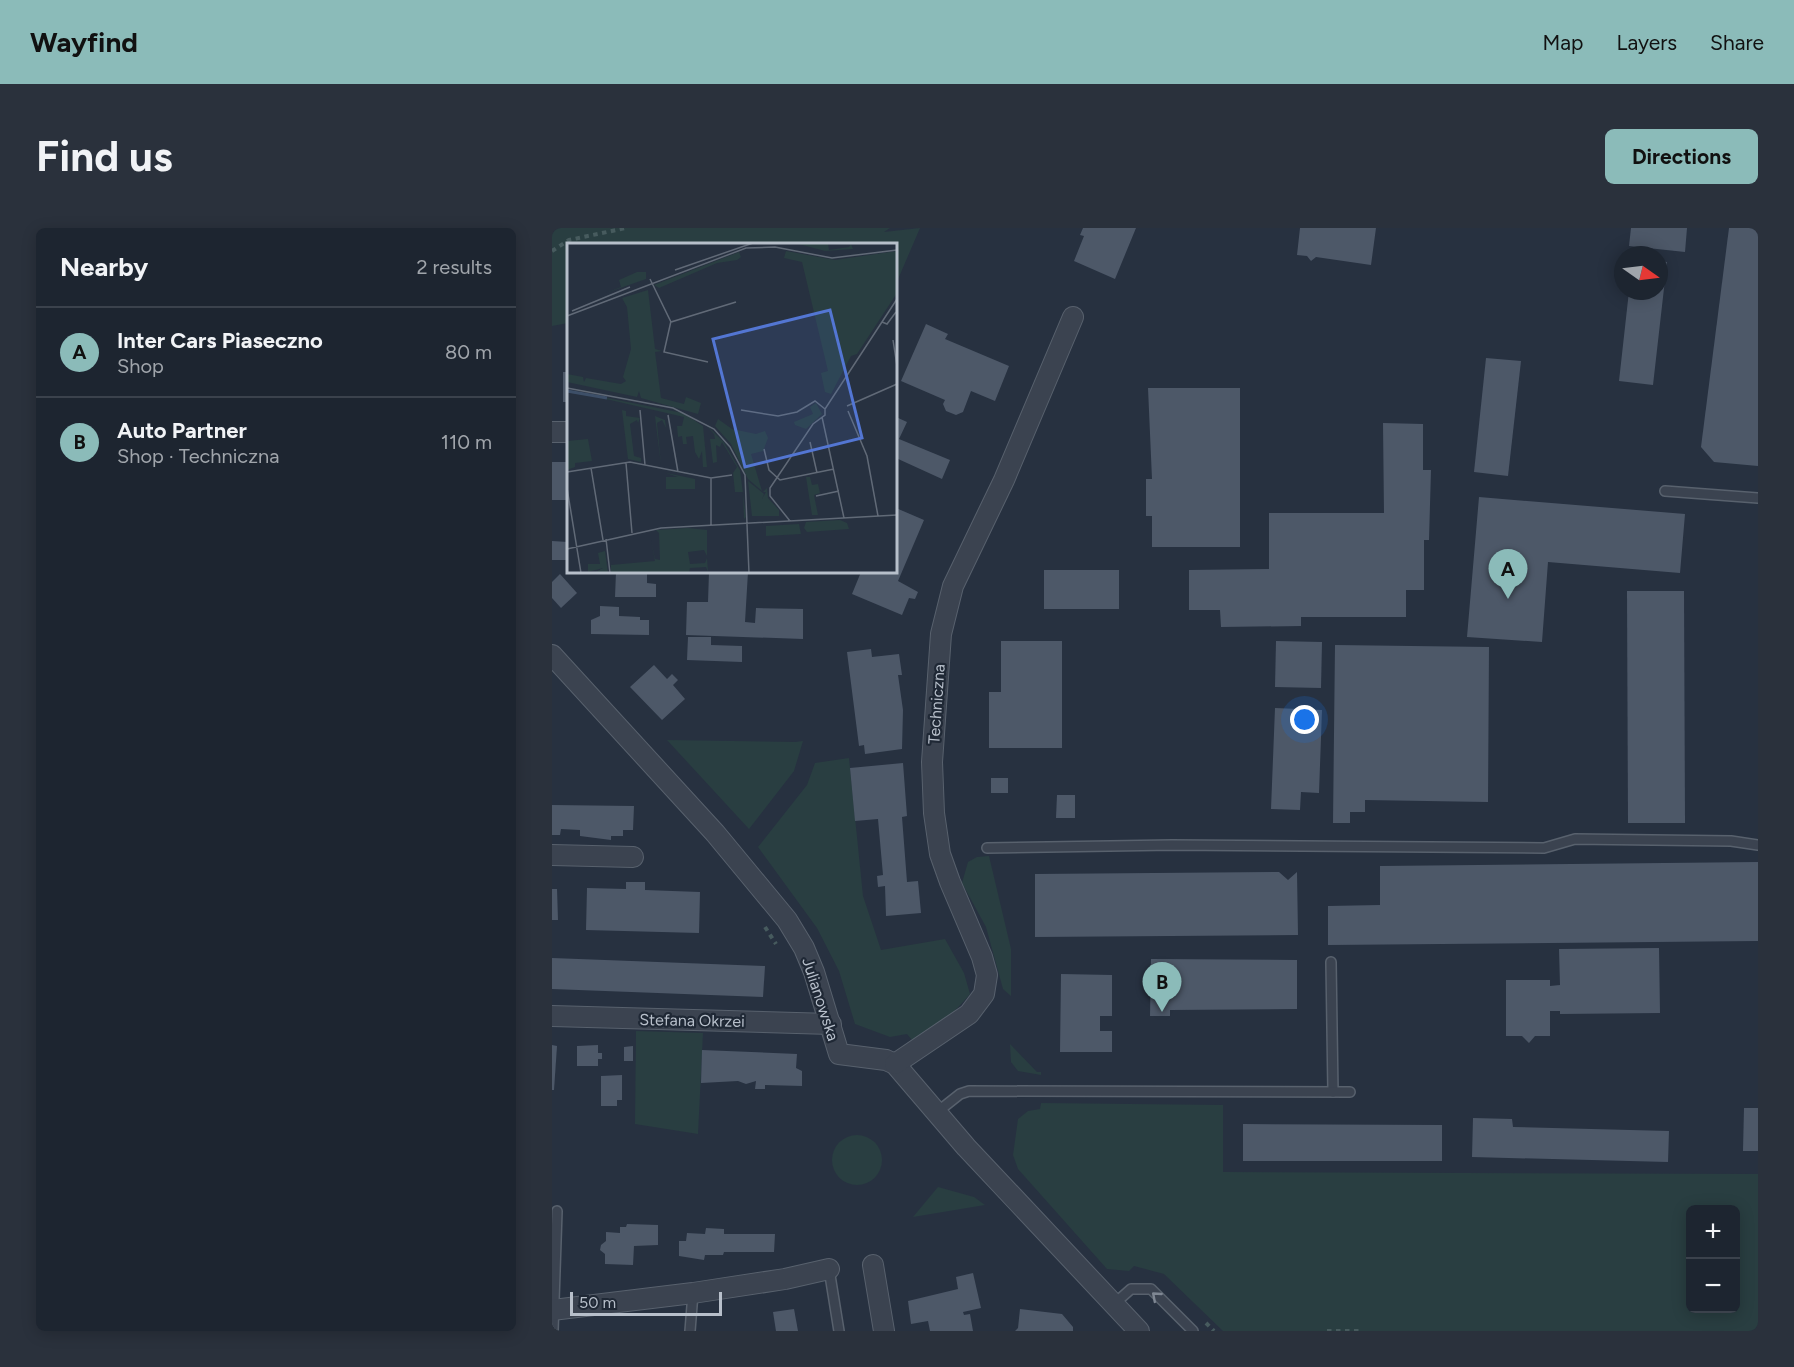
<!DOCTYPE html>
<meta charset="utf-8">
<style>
:root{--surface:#1d2530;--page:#2a313c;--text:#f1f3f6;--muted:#a0a5ab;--line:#3b424c;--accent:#8bbbb9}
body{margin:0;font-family:Figtree,sans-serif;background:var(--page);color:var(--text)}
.controls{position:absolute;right:18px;bottom:18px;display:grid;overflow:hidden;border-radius:9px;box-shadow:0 3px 15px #0003}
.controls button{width:54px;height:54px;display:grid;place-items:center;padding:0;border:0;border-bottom:2px solid var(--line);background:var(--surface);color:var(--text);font:30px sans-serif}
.compass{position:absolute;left:1062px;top:18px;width:54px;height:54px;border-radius:50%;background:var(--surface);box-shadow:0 3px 15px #0003;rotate:104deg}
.scale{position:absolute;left:18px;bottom:15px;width:152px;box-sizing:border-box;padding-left:6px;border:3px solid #b7bfca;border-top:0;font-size:16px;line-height:21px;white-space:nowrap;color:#b7bfca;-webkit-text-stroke:4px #1f2835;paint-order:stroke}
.you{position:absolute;left:753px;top:492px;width:21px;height:21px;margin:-15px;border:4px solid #fff;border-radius:50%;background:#1a73e8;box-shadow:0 0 0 9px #1a73e833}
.badge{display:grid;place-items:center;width:39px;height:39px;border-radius:50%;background:var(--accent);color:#111;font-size:20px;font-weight:700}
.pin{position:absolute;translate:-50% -50px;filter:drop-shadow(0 2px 3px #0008)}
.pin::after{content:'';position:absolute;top:32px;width:21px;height:18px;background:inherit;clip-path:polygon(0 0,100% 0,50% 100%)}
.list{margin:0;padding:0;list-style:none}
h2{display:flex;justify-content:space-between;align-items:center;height:78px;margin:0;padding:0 24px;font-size:26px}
h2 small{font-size:20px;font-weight:400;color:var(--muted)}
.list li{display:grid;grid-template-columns:39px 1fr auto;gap:18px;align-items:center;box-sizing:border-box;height:90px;padding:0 24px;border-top:2px solid var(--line)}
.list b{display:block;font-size:22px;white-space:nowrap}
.list p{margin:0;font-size:20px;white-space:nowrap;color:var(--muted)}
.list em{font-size:20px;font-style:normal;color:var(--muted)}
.map{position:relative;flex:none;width:1206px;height:1103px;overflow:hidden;border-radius:9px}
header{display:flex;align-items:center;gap:36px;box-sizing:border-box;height:84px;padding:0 30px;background:var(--accent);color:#111}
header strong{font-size:28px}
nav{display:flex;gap:33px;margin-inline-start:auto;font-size:21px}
.intro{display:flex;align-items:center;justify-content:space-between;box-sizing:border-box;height:144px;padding:0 36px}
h1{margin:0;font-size:42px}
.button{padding:15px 27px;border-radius:9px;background:var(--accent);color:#111;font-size:21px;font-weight:700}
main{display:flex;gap:36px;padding:0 36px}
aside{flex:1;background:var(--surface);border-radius:9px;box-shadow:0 3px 15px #0003}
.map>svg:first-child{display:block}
.green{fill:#293e41;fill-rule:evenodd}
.building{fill:#4d5868}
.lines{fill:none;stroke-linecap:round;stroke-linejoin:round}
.lane-casing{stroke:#58616d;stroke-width:12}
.street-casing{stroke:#58616d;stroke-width:22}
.path{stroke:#475b5e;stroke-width:4;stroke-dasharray:4.5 4.5;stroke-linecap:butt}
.lane{stroke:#3b4350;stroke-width:9}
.street{stroke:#3b4350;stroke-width:20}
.oneway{stroke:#7f8793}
.labels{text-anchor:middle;stroke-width:4.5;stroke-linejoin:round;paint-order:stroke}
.street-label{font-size:16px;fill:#b7bfca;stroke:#1f2835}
.inset-river{fill:none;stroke:#3d4f68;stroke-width:3}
.inset-road{fill:none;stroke:#616a77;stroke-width:1.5}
.view{fill:#5376d3;fill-opacity:0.15;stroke:#5376d3;stroke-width:3}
.inset-edge{fill:none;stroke:#b7bfca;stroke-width:3}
</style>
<header>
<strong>Wayfind</strong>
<nav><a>Map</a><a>Layers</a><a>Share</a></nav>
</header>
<div class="intro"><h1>Find us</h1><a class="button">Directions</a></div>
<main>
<aside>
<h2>Nearby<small>2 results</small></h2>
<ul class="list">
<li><span class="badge">A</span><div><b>Inter Cars Piaseczno</b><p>Shop</p></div><em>80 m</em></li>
<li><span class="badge">B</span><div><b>Auto Partner</b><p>Shop · Techniczna</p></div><em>110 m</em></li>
</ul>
</aside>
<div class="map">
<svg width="1206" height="1103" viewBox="0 0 1206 1103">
<rect width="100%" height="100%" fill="#273140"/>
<g class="green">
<polygon points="0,0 338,0 332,4 368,0 344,56 344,16 16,16 16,95 0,98"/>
<polygon points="115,512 243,514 251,513 242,543 197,601"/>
<path d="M297 530 311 668 329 722 393 711 412 745 418 766C401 787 384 799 360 812L355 806 338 809 303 796 287 743 265 700 206 619 255 557 263 535Z"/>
<polygon points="437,628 459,721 459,768 451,761 434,699 410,655 416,634 425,629"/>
<polygon points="84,803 151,805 146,906 83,896"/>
<polygon points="458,816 485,844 489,844 489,847 466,843 459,834"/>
<path d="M489 875 671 877V944L1206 946V1103H671L612 1046 582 1038 577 1043 555 1041 466 941 461 927 466 891 476 883 488 881ZM1138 982H1184V1080H1138Z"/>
<circle cx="305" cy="932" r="25"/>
<polygon points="386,959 422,969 433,977 361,989"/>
</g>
<g class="building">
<polygon points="531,0 584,0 563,51 522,33 532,8 528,7"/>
<polygon points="748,0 824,0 819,37 764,29 759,33 755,28 745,27"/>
<polygon points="1079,0 1135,0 1133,24 1077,18"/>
<polygon points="1177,0 1206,0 1206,238 1162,234 1149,219"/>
<polygon points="1107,33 1115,34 1101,157 1067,153 1077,63 1107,63"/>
<polygon points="374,96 396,106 393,111 457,138 443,173 419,163 411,184 404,187 394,183 391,176 393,172 349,153"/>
<polygon points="934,130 969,133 956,248 922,244"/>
<rect x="11" y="144" width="5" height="30"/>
<polygon points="596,160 688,160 688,319 600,319 600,288 594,288 594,251 600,251"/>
<polygon points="344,189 355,194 347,211 398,232 390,251 344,230"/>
<polygon points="831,195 871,196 871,242 879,242 877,312 872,312 872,362 854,362 854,389 749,389 749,398 669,399 668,382 637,382 637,342 717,341 717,285 832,285"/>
<rect x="0" y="234" width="16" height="38"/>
<polygon points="927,269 1133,286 1128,345 996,334 990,414 915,409"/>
<polygon points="344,280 372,292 346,353 366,364 363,371 357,370 350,387 300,366 309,344 344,344"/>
<polygon points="0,313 16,314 16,332 0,332"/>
<rect x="492" y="342" width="75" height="39"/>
<polygon points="64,344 95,344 95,355 104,356 104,369 63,369"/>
<polygon points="157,344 196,344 193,394 203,395 204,380 251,381 251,411 134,407 135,374 156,374"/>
<polygon points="8,346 25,365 9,380 0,370 0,354"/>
<polygon points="1075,363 1132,363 1133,595 1076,595"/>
<polygon points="48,378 67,379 67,388 88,389 88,392 97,392 97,407 39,406 39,392 48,388"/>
<polygon points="136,409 159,409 159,417 190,418 190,434 135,432"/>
<polygon points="449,413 510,413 510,520 437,520 437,464 449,464"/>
<polygon points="724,413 770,414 769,460 723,459"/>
<polygon points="783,417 937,419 936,574 813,572 813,584 798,584 798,595 781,595"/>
<polygon points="319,421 320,429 347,426 350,447 346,447 351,482 350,521 313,526 312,517 307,518 295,424"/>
<polygon points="102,437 115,451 120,446 126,452 121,457 133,471 110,492 78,459"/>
<polygon points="723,480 770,482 767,565 749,564 748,582 719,581"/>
<polygon points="351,535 355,588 350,589 355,654 366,653 369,685 334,688 333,658 326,659 325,648 331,647 326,591 303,593 298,540"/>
<rect x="439" y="550" width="17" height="15"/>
<polygon points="505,567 523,567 523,590 504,590"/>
<polygon points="0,577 82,578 81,602 71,602 71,608 59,608 59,612 28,608 28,602 9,601 8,607 0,607"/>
<polygon points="1206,634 1206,713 776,717 776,678 828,677 828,638"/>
<polygon points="727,644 736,652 745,644 746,707 483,709 483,646"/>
<polygon points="74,654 93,654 93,662 148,664 147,705 34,702 35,660 74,661"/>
<polygon points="0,661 5,661 6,692 0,692"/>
<polygon points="1107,720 1108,785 1008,786 1008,783 998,783 998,808 983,808 977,815 970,808 954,808 954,752 998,752 998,758 1008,757 1007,721"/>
<polygon points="0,730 213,738 211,769 0,761"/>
<polygon points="599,731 745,732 745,781 618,782 618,788 598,788"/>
<polygon points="509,746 560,747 560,788 548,788 548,803 560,803 560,824 508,824"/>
<polygon points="0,817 5,818 2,862 0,862"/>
<polygon points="46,817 46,825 50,825 50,831 46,831 46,838 25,838 25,818"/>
<polygon points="81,818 81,833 72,833 72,819"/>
<polygon points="150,822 245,826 244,840 250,843 250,858 213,857 213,861 203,861 204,853 194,856 186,853 149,855"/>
<polygon points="70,847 70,872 65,872 65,878 49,878 49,848"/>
<polygon points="1192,880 1206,880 1206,923 1191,923"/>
<polygon points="921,890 960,891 961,899 1117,903 1116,934 920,929"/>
<polygon points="691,896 890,897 890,933 691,933"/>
<polygon points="75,996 106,997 106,1017 82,1018 81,1037 53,1036 53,1026 48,1022 49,1017 54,1013 54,1004 68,1005 68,999 74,999"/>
<polygon points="154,1000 172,1001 172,1006 223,1006 222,1024 172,1024 171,1027 153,1027 152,1032 127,1028 127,1013 134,1013 135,1005 153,1006"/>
<polygon points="421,1045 429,1080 411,1084 412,1087 418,1086 421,1103 378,1103 376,1093 359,1096 356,1073 406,1061 404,1049"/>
<polygon points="242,1081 246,1103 224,1103 221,1084"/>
<polygon points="468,1081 510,1086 521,1099 521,1103 463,1103 466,1100"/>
</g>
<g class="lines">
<defs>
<g id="lane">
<polyline points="1113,263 1206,270"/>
<polyline points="435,620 620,617 992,620 1023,611 1179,613 1206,617"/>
<polyline points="779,734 781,864"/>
<polyline points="384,885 408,866 417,863 798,864"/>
<polyline points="277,1041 287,1103"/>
<polyline points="562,1076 579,1061 599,1061 641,1103"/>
<polyline points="1,1103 5,983"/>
<polyline points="138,1103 141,1065"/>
</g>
<g id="street">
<polyline points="0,204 16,204"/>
<polyline points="0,427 163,605 235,692 252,720 262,744 287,826 334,832 343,836 414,919 587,1103"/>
<polyline points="0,627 81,629"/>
<polyline points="0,788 279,796"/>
<polyline points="343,836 417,786 432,766 435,747 430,729 398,654 388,626 382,585 380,534 389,406 401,358 452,252 521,89"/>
<polyline points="321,1037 332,1103"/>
<polyline points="0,1082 141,1065 233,1051 277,1041"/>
</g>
</defs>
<use href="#lane" class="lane-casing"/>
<use href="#street" class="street-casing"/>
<g class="path">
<polyline points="0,23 17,12 74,0"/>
<polyline points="213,699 224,716"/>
<polyline points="654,1095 662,1103"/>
<polyline points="775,1103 811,1103"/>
</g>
<use href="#lane" class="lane"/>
<use href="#street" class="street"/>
</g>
<defs><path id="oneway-chevron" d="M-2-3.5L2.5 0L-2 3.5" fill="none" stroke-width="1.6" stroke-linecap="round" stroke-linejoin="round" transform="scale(1.5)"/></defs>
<use class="oneway" href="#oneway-chevron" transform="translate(604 1068) rotate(-139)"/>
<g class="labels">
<g class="street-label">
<text transform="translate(384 476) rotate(-86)" y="6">Techniczna</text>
<text transform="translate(269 771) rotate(72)" y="6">Julianowska</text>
<text transform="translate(140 792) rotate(1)" y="6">Stefana Okrzei</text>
</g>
</g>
<g transform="translate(15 15)">
<rect width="330" height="330" fill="#273140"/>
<path d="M228 0H261L262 7 282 4 284 1 286 6 258 8ZM219 8 268 17 330 8V50L290 111 284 113 264 151 258 149 254 130 261 128 235 19 217 15ZM172 9 174 14 170 17 150 20 92 45 87 42ZM70 29H79V36L39 50 54 44 52 37ZM81 47 88 106 95 108 88 109 94 155 117 161 119 154 134 160 131 171 74 155 72 148 70 154 0 139V131L16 134 17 139 19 135 54 141 59 138 56 134 64 106 60 64 55 55ZM0 147 116 170 136 183 140 224H136L135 208 132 216 128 209 126 193 119 194 120 201H116L115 193 111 194 110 183H115L117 174ZM249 160 255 171 239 186 228 182 227 179 246 171 243 164ZM55 167 59 168V173L73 175 71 180 70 177 63 181 67 213 74 215V219L61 216ZM88 173 98 177 99 185 95 177 90 180 94 222ZM151 176 165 186 189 191 198 188 201 195 196 208 184 211 195 248 181 236 164 201 148 183ZM138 181 156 198 173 227 179 274 177 276 176 249H168L166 230 170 224 155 199 153 204 149 202 150 219 146 220 143 196H148L147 191ZM21 196 25 218 8 220V224L0 227V198ZM99 230 128 236V246H99V234H111ZM239 234H243L245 242 251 241 253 250 247 252 251 272H245ZM181 238 197 251 195 256 199 249H196L200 245 201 255 212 267V273H185ZM273 277 280 280 282 286 240 289 237 285 239 279ZM232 281 234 291 199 293V283ZM121 285 140 287V313L137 307 121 309 123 321 138 320 140 315 141 329 139 324 123 325 122 330H44V322L88 318 84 297 88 316 93 317 92 290 89 287ZM38 308 41 330H27L36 325 21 329V321H33L31 310Z" fill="#293e41"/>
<path class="inset-river" d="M0 148 40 155"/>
<path class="inset-road" d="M108 27 186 0M83 36 104 79 169 59M5 68 63 44M0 73 179 5 208 4 265 15 330 7M104 78 97 109 141 119M315 79 320 81 329 69M326 97 330 123M0 145 106 165 147 186 163 204 178 232 182 330M280 163 330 141M73 167 78 222M174 167 211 173 230 169 248 158 258 166M281 168 300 213 311 273M101 172 111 229M255 174 277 275M243 199 250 230M197 206 202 227 213 237 267 226M59 220 65 290M24 225 36 297M0 229 63 219 144 235 165 232M144 235V282M0 245 14 330M249 253 272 248M223 278 203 253V245L246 181 258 172V166L330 56M39 296 43 330M0 306 94 285 330 272"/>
<path class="view" d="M263 67 295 195 178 224 146 96Z"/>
<rect width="330" height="330" class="inset-edge"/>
</g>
</svg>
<div class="controls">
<button>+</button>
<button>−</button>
</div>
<svg class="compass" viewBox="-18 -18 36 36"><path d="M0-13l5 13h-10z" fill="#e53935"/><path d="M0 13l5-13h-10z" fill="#a0a5ab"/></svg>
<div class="scale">50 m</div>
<div class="you"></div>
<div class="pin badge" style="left:956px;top:371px">A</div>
<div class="pin badge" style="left:610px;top:784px">B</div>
</div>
</main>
